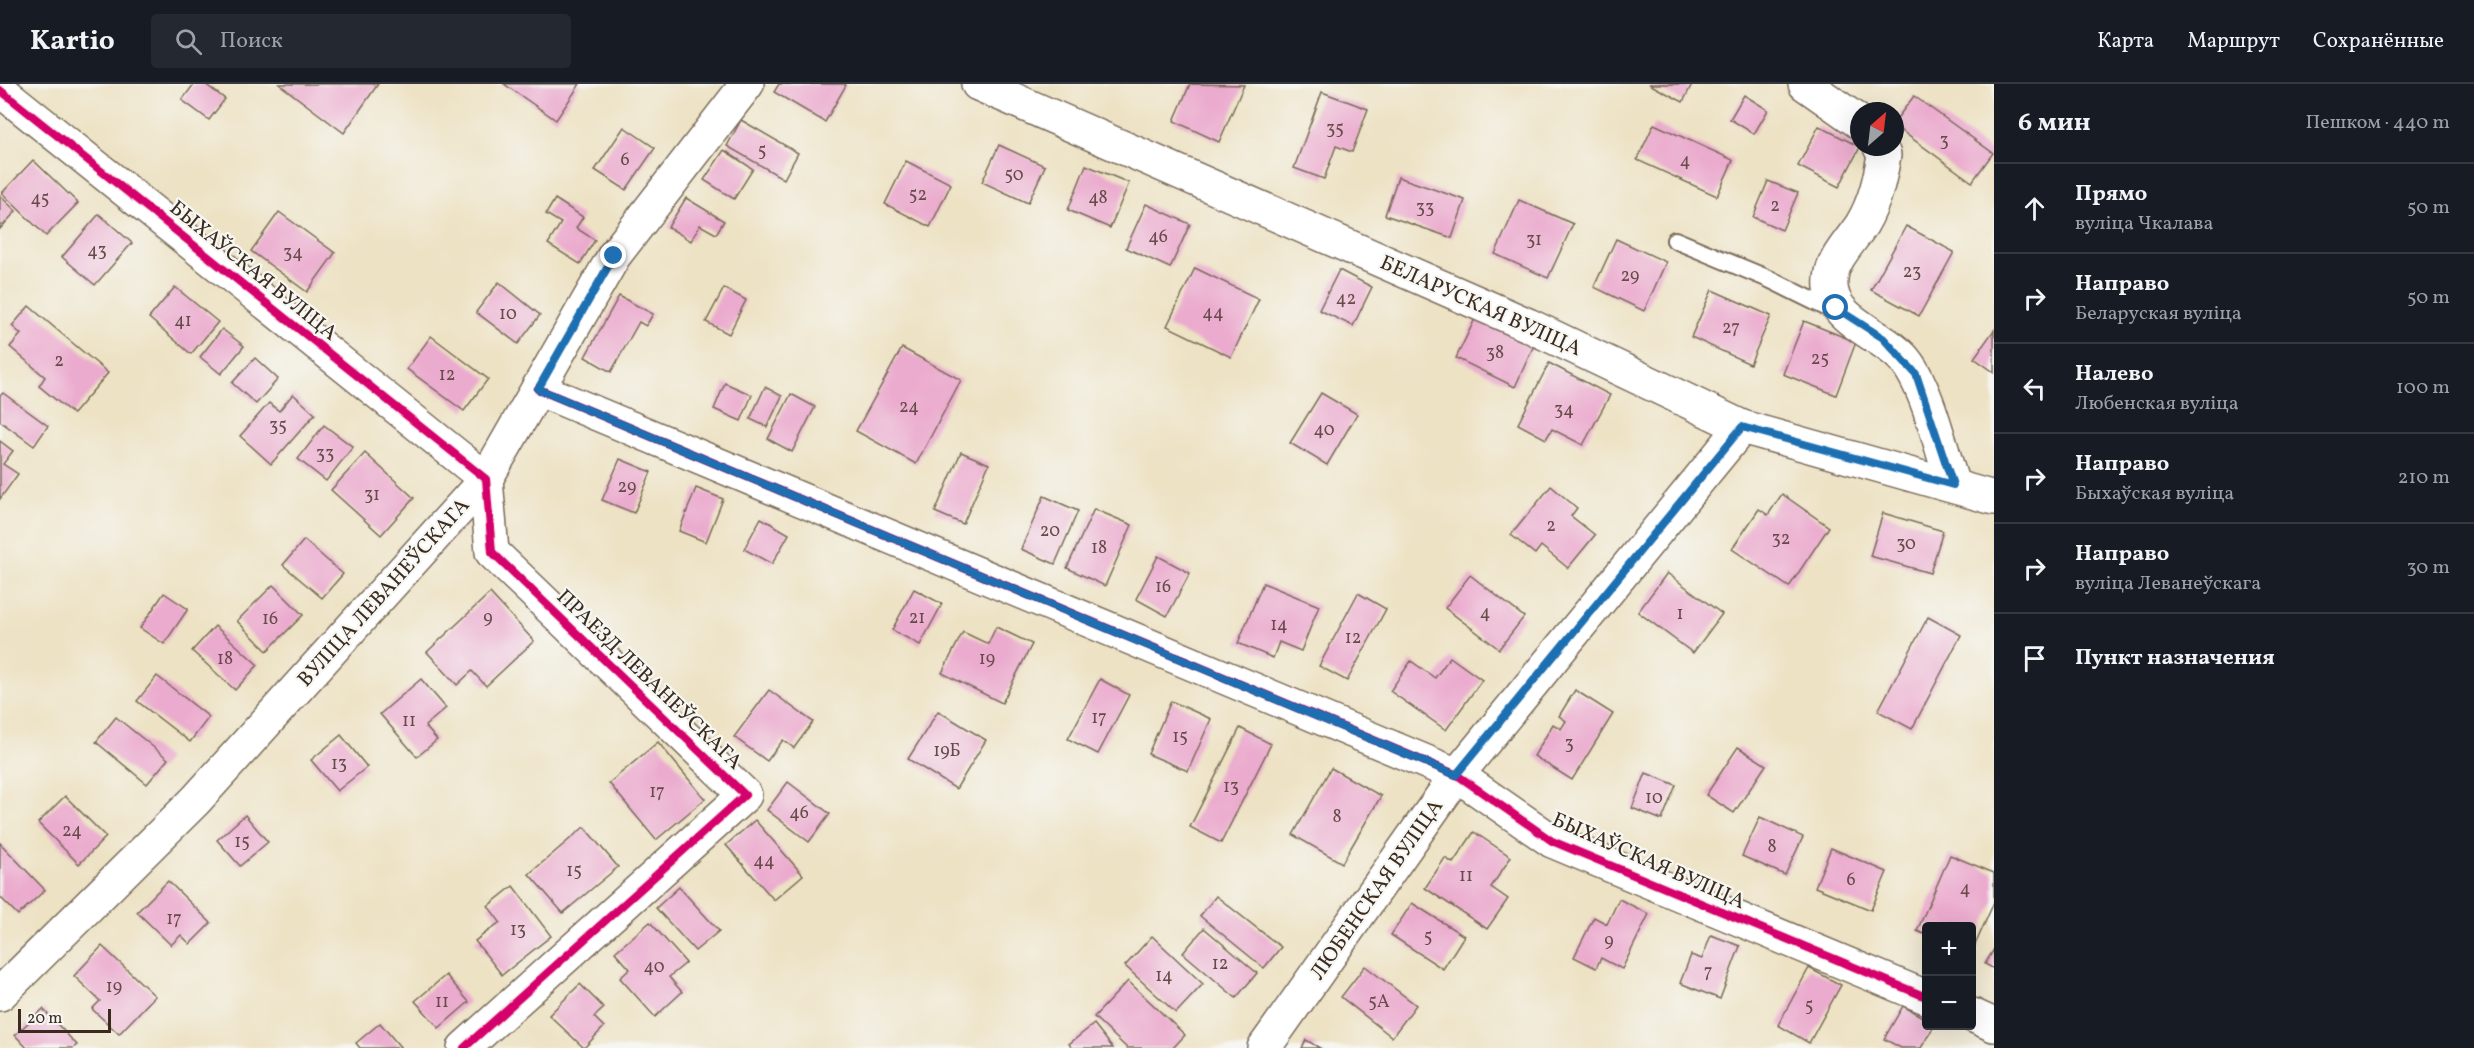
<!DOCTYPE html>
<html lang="ru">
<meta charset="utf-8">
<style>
:root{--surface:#171b24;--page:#242831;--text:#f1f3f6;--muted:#9ea1a6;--line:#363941}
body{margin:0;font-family:Vollkorn,serif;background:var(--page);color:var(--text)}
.controls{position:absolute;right:18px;bottom:18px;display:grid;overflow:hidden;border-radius:6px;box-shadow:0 6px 24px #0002}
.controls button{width:54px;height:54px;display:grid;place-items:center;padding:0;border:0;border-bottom:2px solid var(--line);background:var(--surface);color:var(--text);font:30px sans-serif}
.compass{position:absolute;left:1850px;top:18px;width:54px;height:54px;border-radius:50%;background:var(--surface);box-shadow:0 6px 24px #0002;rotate:28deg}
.scale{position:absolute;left:18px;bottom:15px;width:93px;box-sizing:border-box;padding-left:6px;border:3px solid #3b2a1e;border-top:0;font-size:16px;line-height:21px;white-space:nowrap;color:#3b2a1e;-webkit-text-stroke:4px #f6f6f2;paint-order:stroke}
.stop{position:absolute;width:18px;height:18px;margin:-14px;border:4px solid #1f6fb2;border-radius:50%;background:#fff}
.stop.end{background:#1f6fb2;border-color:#fff;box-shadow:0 2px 6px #0008}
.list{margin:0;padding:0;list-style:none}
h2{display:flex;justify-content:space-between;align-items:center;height:78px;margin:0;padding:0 24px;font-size:26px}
h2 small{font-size:20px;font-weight:400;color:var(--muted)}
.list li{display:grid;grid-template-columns:39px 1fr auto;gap:18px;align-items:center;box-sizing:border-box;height:90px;padding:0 24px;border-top:2px solid var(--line)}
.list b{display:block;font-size:22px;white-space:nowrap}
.list p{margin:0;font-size:20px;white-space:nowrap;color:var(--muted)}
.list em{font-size:20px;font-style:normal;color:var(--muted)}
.icon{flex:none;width:33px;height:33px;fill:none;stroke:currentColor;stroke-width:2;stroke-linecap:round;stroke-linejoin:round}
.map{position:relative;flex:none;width:1994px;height:964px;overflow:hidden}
header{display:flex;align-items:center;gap:36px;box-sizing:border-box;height:84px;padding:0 30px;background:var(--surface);border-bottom:2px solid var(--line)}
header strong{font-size:28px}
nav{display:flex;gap:33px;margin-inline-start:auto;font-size:21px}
.search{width:420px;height:54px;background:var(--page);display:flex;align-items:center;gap:15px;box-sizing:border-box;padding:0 21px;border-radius:6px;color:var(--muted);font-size:22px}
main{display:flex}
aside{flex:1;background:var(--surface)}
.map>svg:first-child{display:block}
.building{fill:#ebabce}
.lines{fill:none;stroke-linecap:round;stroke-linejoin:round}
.service-casing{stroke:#796a58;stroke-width:20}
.minor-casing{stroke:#796a58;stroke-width:36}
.service{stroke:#fff;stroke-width:16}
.minor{stroke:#fff;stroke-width:33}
.cycleway-casing{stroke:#f6f6f2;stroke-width:11}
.cycleway{stroke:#d6006c;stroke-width:8}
.route{stroke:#1f6fb2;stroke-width:8}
.labels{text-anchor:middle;stroke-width:4.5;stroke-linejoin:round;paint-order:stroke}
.number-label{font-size:18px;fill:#674a4a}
.street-label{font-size:21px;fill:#3b2a1e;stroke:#f6f6f2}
</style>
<header>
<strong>Kartio</strong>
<div class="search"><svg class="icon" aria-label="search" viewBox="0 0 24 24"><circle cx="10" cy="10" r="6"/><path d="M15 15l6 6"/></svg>Поиск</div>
<nav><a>Карта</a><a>Маршрут</a><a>Сохранённые</a></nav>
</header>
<main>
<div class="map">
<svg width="1994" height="964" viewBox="0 0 1994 964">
<rect width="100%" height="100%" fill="#f6f6f2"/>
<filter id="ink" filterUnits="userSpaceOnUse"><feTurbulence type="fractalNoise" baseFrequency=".0167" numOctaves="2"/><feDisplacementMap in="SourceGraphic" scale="12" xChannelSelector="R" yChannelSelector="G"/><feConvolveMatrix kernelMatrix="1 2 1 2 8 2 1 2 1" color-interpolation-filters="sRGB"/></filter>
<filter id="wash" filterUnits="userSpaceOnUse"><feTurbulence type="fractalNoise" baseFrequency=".008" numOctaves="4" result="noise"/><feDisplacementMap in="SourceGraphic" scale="24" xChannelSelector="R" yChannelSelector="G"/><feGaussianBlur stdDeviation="1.35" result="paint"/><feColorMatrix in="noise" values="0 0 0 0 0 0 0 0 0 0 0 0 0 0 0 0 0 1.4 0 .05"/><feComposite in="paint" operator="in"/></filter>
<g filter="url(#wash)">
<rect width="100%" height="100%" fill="#ede2c4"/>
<g id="blocks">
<g class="building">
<polygon points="194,0 205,0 225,15 209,36 182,16"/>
<polygon points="279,0 378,0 344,49"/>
<polygon points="504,0 580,0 556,36"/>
<polygon points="779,0 844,0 846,1 825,38 774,8"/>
<polygon points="1190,0 1244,1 1219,58 1174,37"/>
<polygon points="1649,0 1692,0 1683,18"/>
<polygon points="1322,8 1368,25 1352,68 1336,62 1324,95 1294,84"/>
<polygon points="1744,11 1768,26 1754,50 1730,35"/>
<polygon points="1914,12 1993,69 1972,98 1895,42 1895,37"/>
<polygon points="741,36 798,69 784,95 727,62"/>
<polygon points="1654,40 1733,76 1717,112 1637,76"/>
<polygon points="1819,42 1860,63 1839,103 1798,82"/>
<polygon points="624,43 655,64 626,106 595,86"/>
<polygon points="999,61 1045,82 1028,119 982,98"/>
<polygon points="724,66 753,85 734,115 704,96"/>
<polygon points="33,76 78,119 46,152 2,109"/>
<polygon points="906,77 951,100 930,143 885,120"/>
<polygon points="1086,81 1129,99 1110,144 1068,126"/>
<polygon points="1398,93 1465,116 1452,154 1385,131"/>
<polygon points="1768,97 1798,109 1782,146 1753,133"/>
<polygon points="0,112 16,127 0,145"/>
<polygon points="686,114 724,137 716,150 700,141 691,157 668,143"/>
<polygon points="555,115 583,133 576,144 595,156 580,180 548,160 561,139 546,130"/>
<polygon points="1519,116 1573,140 1548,194 1495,170"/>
<polygon points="1146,120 1190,140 1170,184 1126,164"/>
<polygon points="279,128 335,169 307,208 251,167"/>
<polygon points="99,130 132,159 95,201 62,173"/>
<polygon points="1906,142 1954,168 1919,232 1871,206"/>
<polygon points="1616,155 1666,178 1644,227 1594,203"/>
<polygon points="1195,184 1259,215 1231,273 1167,242"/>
<polygon points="1339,186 1372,203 1353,242 1319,226"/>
<polygon points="499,198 540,231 518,260 476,228"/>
<polygon points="175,203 218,238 191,270 149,234"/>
<polygon points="724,204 746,216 729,250 706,238"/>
<polygon points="1712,206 1771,232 1750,280 1691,253"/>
<polygon points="619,212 653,230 646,242 639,238 611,288 585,273"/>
<polygon points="29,222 108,289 73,330 39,302 45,293 10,263 21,250 12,242"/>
<polygon points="1476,233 1534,261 1515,303 1456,274"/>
<polygon points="1804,237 1856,258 1836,311 1783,290"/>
<polygon points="222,245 244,262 221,290 200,273"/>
<polygon points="1994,246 1994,288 1974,274"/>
<polygon points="431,252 488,295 464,327 407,285"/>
<polygon points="902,264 961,296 916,380 856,347"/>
<polygon points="255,274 278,295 256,320 232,299"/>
<polygon points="1549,279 1610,311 1583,361 1552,345 1546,355 1518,340"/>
<polygon points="725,299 752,311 741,337 714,325"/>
<polygon points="765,303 782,312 767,343 750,335"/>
<polygon points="3,309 48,342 34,362 0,337 0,312"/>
<polygon points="1321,309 1357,330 1327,381 1290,359"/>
<polygon points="293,310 315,330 271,380 240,352 269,319 279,327"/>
<polygon points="791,310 815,323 792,368 768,355"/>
<polygon points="324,341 353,363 326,397 298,375"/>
<polygon points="0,357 13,367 3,380 18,390 0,415"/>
<polygon points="961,368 989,380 963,440 935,428"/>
<polygon points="365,369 414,414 381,451 331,406"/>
<polygon points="620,375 651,388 634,429 602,416"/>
<polygon points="1551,402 1577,424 1571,432 1595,451 1568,484 1541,462 1535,470 1511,451"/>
<polygon points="696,404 723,415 706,458 679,447"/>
<polygon points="1782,410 1829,443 1789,503 1732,465 1759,425 1768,431"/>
<polygon points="1044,412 1078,427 1055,480 1021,465"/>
<polygon points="1094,425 1132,441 1105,502 1067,484"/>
<polygon points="1883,429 1943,447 1930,489 1870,472"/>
<polygon points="761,434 789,450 772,480 744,465"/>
<polygon points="304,456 343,490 322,514 283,481"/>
<polygon points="1158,472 1190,489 1167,532 1136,515"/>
<polygon points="1667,489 1722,530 1693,569 1638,528"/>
<polygon points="1470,491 1524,533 1499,565 1445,524"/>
<polygon points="1263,499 1319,522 1301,567 1279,558 1273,574 1238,559"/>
<polygon points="273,501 303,531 267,567 237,537"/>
<polygon points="914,505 942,520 920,561 892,546"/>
<polygon points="164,509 188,525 164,560 140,544"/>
<polygon points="490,509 534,557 486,602 472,587 457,601 427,568"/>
<polygon points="1358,509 1386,525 1347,597 1319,582"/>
<polygon points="1928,533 1961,551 1912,645 1878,627"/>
<polygon points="215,542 258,581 235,606 192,567"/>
<polygon points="996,543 1032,560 1002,619 942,589 963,548 988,560"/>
<polygon points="1450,573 1482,596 1446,646 1390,607 1411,577 1435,594"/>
<polygon points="157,592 209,633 190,658 137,617"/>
<polygon points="421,595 446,624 425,642 437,656 417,673 380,630"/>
<polygon points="1100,595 1129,611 1098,670 1068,655"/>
<polygon points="769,606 813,638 794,664 783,656 767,677 734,653"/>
<polygon points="1575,606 1613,630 1572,696 1534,672 1553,640 1561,645 1566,637 1559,632"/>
<polygon points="1171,617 1211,635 1188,687 1148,670"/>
<polygon points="938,627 986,656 956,705 908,675"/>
<polygon points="116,633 168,675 147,700 96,658"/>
<polygon points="1240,644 1271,660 1221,759 1190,743"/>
<polygon points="341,651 367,683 337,707 311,676"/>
<polygon points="658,658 705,715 656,756 609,699"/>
<polygon points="1738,663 1766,681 1734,729 1706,711"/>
<polygon points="1331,684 1381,712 1342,779 1293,751"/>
<polygon points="1646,689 1676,701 1662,736 1632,724"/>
<polygon points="788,698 830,730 809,758 767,726"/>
<polygon points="65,712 106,753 79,780 38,739"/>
<polygon points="245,731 268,758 240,782 217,756"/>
<polygon points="1760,733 1803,753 1785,791 1742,772"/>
<polygon points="755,736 803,791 774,816 726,761"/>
<polygon points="584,743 618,783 563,829 529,790"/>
<polygon points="1474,748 1511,773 1491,803 1508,815 1487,845 1425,804 1445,774 1453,779"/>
<polygon points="0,759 45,806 18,831 0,813"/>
<polygon points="1831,764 1887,788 1871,826 1815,803"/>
<polygon points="1950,771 1994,789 1994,818 1975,861 1972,860 1972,842 1926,842 1926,851 1917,847"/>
<polygon points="168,797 211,839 190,860 181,851 171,861 137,828"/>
<polygon points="513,802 551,852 502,891 475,857 500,838 488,822"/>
<polygon points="679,803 719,847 695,867 656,824"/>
<polygon points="1216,812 1281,863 1264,884 1200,832"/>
<polygon points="1619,815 1649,830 1622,885 1601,874 1596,884 1574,873 1594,833 1607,840"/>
<polygon points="1412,819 1464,852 1443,885 1391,851"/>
<polygon points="650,838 686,879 669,893 682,908 655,933 620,894 630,885 615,868"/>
<polygon points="1204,844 1257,889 1236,914 1183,869"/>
<polygon points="1711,851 1740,862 1720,915 1680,899 1691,871 1702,875"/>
<polygon points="1152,852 1203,900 1176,929 1125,882"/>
<polygon points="102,862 155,912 119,950 92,925 100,917 74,892"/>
<polygon points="1994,865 1994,885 1985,880"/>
<polygon points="1365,882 1416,921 1392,953 1341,913"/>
<polygon points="1809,884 1841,901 1809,959 1778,941"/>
<polygon points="446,891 469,918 439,944 415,917"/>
<polygon points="1128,897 1185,951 1173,964 1127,964 1094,933"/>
<polygon points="580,900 604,924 594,933 604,943 584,964 549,931"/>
<polygon points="1903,922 1926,935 1926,942 1934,942 1921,964 1901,964 1884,955"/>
<polygon points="43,925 77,961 73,964 27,964 15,951"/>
<polygon points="380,939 401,964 360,964 356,959"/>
<polygon points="1094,940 1113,964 1072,964 1069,960"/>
<polygon points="1306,956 1320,964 1302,964"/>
</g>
</g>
</g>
<g filter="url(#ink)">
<use href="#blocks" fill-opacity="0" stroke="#796a58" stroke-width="1.5"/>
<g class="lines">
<defs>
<polyline id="service" points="1675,156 1769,195 1838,229"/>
<g id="minor">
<polyline points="978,0 1528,241 1742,343 1994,414"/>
<polyline points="1805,0 1859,38"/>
<polyline points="0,6 486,395 492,468 745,711 464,964"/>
<path d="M1880 63 1884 71C1880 95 1875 118 1862 140 1852 156 1832 175 1831 195 1827 236 1878 247 1903 274 1927 300 1941 366 1953 401"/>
<polyline points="538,305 1457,691 1552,757 1926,913"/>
<polyline points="0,910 196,716 486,395 614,172 747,0"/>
<polyline points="1972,931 1994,941"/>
<polyline points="1264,964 1457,691 1742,343"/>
</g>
</defs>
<use href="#service" class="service-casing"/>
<use href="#minor" class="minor-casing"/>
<use href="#service" class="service"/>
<use href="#minor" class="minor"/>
<defs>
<g id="cycleway">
<polyline points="0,6 486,395 492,468 745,711 464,964"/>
<polyline points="538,305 1457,691 1552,757 1926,913"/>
</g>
</defs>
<use href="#cycleway" class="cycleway-casing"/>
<use href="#cycleway" class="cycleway"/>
</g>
</g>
<g class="lines" filter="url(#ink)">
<polyline class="route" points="614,172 538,305 1456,691 1742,343 1953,401 1916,290 1883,254 1836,224"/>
</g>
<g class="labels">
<g class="number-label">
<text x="1335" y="50">35</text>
<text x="1944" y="62">3</text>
<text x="762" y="72">5</text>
<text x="625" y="81">6</text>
<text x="1685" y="82">4</text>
<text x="1014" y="96">50</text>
<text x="918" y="116">52</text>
<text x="1098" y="119">48</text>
<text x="40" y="120">45</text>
<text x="1775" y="127">2</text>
<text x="1425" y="129">33</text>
<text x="1158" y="158">46</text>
<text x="1534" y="161">31</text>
<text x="97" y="172">43</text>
<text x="293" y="174">34</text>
<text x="1912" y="193">23</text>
<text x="1630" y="197">29</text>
<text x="1346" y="220">42</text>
<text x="1213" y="234">44</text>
<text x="508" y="235">10</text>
<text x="183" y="242">41</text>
<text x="1731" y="249">27</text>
<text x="1495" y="274">38</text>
<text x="1820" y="280">25</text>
<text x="59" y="282">2</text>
<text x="447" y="296">12</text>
<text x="909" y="328">24</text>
<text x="1564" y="331">34</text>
<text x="278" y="347">35</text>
<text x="1324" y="351">40</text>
<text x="325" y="375">33</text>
<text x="627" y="408">29</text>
<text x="372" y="416">31</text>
<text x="1551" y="447">2</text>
<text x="1050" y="452">20</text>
<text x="1781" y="460">32</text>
<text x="1906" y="465">30</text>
<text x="1099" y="469">18</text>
<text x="1163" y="508">16</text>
<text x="1485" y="534">4</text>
<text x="1680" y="535">1</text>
<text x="488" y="539">9</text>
<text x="917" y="539">21</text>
<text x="270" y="540">16</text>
<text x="1279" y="546">14</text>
<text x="1353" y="559">12</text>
<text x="225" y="580">18</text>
<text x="987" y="580">19</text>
<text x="1099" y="639">17</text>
<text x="409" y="642">11</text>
<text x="1180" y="658">15</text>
<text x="1569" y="665">3</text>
<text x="947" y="672">19Б</text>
<text x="339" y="685">13</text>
<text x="1231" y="708">13</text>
<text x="657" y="713">17</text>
<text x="1654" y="719">10</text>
<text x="799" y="734">46</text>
<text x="1337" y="738">8</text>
<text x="72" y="752">24</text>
<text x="242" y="763">15</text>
<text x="1772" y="768">8</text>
<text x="764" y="782">44</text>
<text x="574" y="792">15</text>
<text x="1466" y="797">11</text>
<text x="1851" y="801">6</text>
<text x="1965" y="810">4</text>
<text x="174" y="840">17</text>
<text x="518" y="851">13</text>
<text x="1428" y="858">5</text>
<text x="1609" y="862">9</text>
<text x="1220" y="885">12</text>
<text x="654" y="888">40</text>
<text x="1708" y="893">7</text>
<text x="1164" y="897">14</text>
<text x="114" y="908">19</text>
<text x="442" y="923">11</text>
<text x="1379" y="923">5А</text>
<text x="1809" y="927">5</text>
</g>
<g class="street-label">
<text transform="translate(254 186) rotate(39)" y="7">БЫХАЎСКАЯ ВУЛІЦА</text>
<text transform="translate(1481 221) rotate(24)" y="7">БЕЛАРУСКАЯ ВУЛІЦА</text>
<text transform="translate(383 508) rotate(-48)" y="7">ВУЛІЦА ЛЕВАНЕЎСКАГА</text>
<text transform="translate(650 595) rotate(44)" y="7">ПРАЕЗД ЛЕВАНЕЎСКАГА</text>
<text transform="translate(1649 776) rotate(24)" y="7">БЫХАЎСКАЯ ВУЛІЦА</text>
<text transform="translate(1376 805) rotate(-55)" y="7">ЛЮБЕНСКАЯ ВУЛІЦА</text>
</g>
</g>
</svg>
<div class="controls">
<button>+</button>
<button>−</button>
</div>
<svg class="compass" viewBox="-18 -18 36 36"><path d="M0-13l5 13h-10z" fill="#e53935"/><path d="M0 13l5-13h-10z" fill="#9ea1a6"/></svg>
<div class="scale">20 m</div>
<div class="stop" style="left:1836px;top:224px"></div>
<div class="stop end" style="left:614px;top:172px"></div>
</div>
<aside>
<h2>6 мин<small>Пешком · 440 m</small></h2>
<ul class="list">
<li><svg class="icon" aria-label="ahead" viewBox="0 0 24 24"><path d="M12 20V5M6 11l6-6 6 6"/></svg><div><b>Прямо</b><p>вуліца Чкалава</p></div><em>50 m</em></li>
<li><svg class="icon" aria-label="right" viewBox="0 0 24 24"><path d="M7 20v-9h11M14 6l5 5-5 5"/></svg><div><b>Направо</b><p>Беларуская вуліца</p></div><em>50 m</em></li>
<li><svg class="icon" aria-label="left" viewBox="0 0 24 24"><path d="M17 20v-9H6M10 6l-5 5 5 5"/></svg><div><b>Налево</b><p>Любенская вуліца</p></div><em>100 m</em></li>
<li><svg class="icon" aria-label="right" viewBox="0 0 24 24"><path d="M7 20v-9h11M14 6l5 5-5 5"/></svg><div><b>Направо</b><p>Быхаўская вуліца</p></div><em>210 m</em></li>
<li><svg class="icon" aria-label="right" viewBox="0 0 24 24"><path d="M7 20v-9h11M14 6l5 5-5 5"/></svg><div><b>Направо</b><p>вуліца Леванеўскага</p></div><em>30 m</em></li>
<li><svg class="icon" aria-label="arrive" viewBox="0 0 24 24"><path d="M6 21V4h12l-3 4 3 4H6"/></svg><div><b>Пункт назначения</b></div></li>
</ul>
</aside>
</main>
